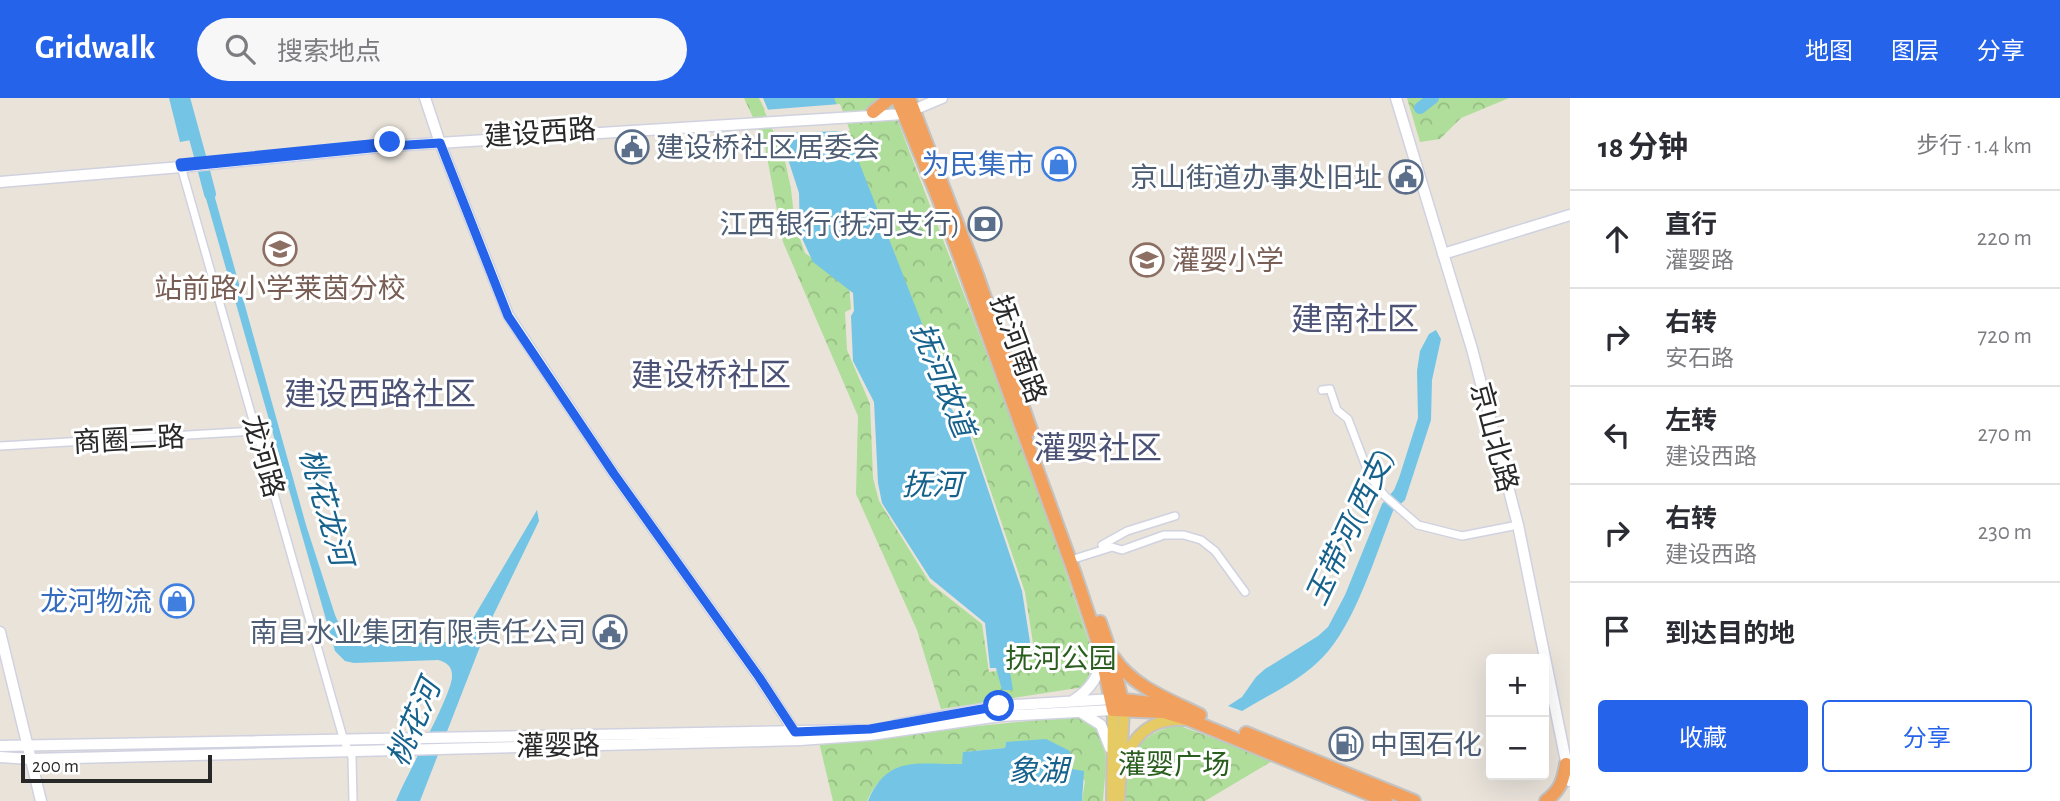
<!DOCTYPE html>
<html lang="zh">
<meta charset="utf-8">
<style>
:root{--surface:#fff;--page:#f7f7f7;--text:#2b2b33;--muted:#7c7c81;--line:#e1e1e2;--accent:#2563eb}
body{margin:0;font-family:"Alegreya Sans","Noto Sans SC",sans-serif;background:var(--page);color:var(--text)}
.controls{position:absolute;right:21px;bottom:21px;display:grid;overflow:hidden;border-radius:7px;box-shadow:0 7px 28px #0002}
.controls button{width:63px;height:63px;display:grid;place-items:center;padding:0;border:0;border-bottom:2px solid var(--line);background:var(--surface);color:var(--text);font:35px sans-serif}
.scale{position:absolute;left:21px;bottom:18px;width:191px;box-sizing:border-box;padding-left:7px;border:4px solid #282828;border-top:0;font-size:19px;line-height:24px;white-space:nowrap;color:#282828;-webkit-text-stroke:5px #fff;paint-order:stroke}
.stop{position:absolute;width:21px;height:21px;margin:-16px;border:5px solid #2563eb;border-radius:50%;background:#fff}
.stop.end{background:#2563eb;border-color:#fff;box-shadow:0 2px 7px #0008}
.list{margin:0;padding:0;list-style:none}
h2{display:flex;justify-content:space-between;align-items:center;height:91px;margin:0;padding:0 28px;font-size:30px}
h2 small{font-size:23px;font-weight:400;color:var(--muted)}
.list li{display:grid;grid-template-columns:46px 1fr auto;gap:21px;align-items:center;box-sizing:border-box;height:98px;padding:0 28px;border-top:2px solid var(--line)}
.list b{display:block;font-size:26px;white-space:nowrap}
.list p{margin:0;font-size:23px;white-space:nowrap;color:var(--muted)}
.list em{font-size:23px;font-style:normal;color:var(--muted)}
.actions{display:flex;gap:14px;padding:21px 28px}
.actions a{flex:1;padding:16px 0;border:2px solid var(--accent);border-radius:7px;text-align:center;font-size:24px;color:var(--accent)}
.actions .main{background:var(--accent);color:#fff}
.icon{flex:none;width:38px;height:38px;fill:none;stroke:currentColor;stroke-width:2;stroke-linecap:round;stroke-linejoin:round}
.map{position:relative;flex:none;width:1570px;height:703px;overflow:hidden}
header{display:flex;align-items:center;gap:42px;box-sizing:border-box;height:98px;padding:0 35px;background:var(--accent);color:#fff}
header strong{font-size:33px}
nav{display:flex;gap:38px;margin-inline-start:auto;font-size:24px}
.search{width:490px;height:63px;background:var(--page);display:flex;align-items:center;gap:18px;box-sizing:border-box;padding:0 24px;border-radius:38px;color:var(--muted);font-size:26px}
main{display:flex}
aside{flex:1;background:var(--surface)}
.map>svg:first-child{display:block}
.park{fill:url(#park-crowns)}
.water{fill:#74c5e5}
.pier{fill:#e9e3da}
.lines{fill:none;stroke-linecap:round;stroke-linejoin:round}
.river{stroke:#74c5e5;stroke-width:12}
.street-casing{stroke:#d0d2e0;stroke-width:10}
.secondary-casing{stroke:#d0d2e0;stroke-width:13}
.primary-casing{stroke:#c3c3c3;stroke-width:14}
.highway-casing{stroke:#c3c3c3;stroke-width:16}
.street{stroke:#fff;stroke-width:7}
.secondary{stroke:#fff;stroke-width:10}
.primary{stroke:#e6ca63;stroke-width:10}
.highway{stroke:#f2a05d;stroke-width:12}
.route{stroke:#2563eb;stroke-width:9}
.labels{text-anchor:middle;stroke-width:6;stroke-linejoin:round;paint-order:stroke}
.street-label{font-size:28px;fill:#282828;stroke:#fff}
.service-label{font-size:28px;fill:#4e5e75;stroke:#fff;text-anchor:end}
.shop-label{font-size:28px;fill:#366cbe;stroke:#fff;text-anchor:end}
.education-label{font-size:28px;fill:#785e54;stroke:#fff;text-anchor:start}
.park-label{font-size:28px;fill:#2a5e1e;stroke:#fff}
.water-label{font-size:30px;font-style:italic;fill:#16628d;stroke:#fff}
.quarter-label{font-size:32px;fill:#4c5275;stroke:#fff}
</style>
<header>
<strong>Gridwalk</strong>
<div class="search"><svg class="icon" aria-label="search" viewBox="0 0 24 24"><circle cx="10" cy="10" r="6"/><path d="M15 15l6 6"/></svg>搜索地点</div>
<nav><a>地图</a><a>图层</a><a>分享</a></nav>
</header>
<main>
<div class="map">
<svg width="1570" height="703" viewBox="0 0 1570 703">
<defs>
<pattern id="park-crowns" width="20" height="18" patternUnits="userSpaceOnUse" patternTransform="scale(1.75)"><rect width="20" height="18" fill="#afdd9a"/><path d="M2 6a3 3 0 1 1 6 0M12 15a3 3 0 1 1 6 0" fill="none" stroke="#97be85"/></pattern>
</defs>
<rect width="100%" height="100%" fill="#e9e3da"/>
<g class="park">
<polygon points="744,0 759,0 781,44 791,91 795,127 805,155 849,187 851,211 845,214 847,252 870,306 873,380 879,403 930,485 982,526 989,574 1012,571 1028,563 1033,545 1025,494 970,332 950,303 948,292 829,0 889,0 1037,388 1095,562 1084,589 941,611 917,532 856,396 858,318 783,144 764,43"/>
<polygon points="1407,0 1509,0 1461,20 1440,41 1420,44"/>
<path d="M1078 618C1115 634 1105 670 1103 703H1082L1085 683C1067 667 1031 643 1006 644L1005 650 964 654 963 666C921 667 887 658 867 703H833L819 644Z"/>
<path d="M1177 627 1274 662 1205 703H1126C1126 693 1124 679 1127 669 1134 645 1154 632 1177 627Z"/>
</g>
<g class="water">
<polygon points="169,0 186,0 194,25 191,42 180,44"/>
<polygon points="763,0 834,0 937,264 948,306 970,338 1022,493 1030,544 1025,563 1009,568 1013,592 1002,592 996,570 990,570 985,525 930,480 882,405 878,385 874,304 853,263 851,218 854,213 853,195 813,164 800,136 799,95 786,55"/>
<path d="M207 71 306 427 335 517 348 546 449 544 462 539 537 412 539 423 488 528 420 703H396C405 679 454 594 452 577 452 568 446 564 438 562L354 565 345 563 335 553 205 97Z"/>
<path d="M1436 232 1441 241 1432 282 1431 322 1405 402 1393 413C1376 456 1355 526 1323 559 1300 583 1270 596 1242 613L1228 608 1242 599 1256 579 1265 571 1318 538 1328 529 1345 497 1382 406 1394 392 1399 380 1418 320 1417 273 1420 253 1429 236Z"/>
<path d="M1046 641 1070 653 1072 671 1084 673 1082 703H868C888 656 918 667 962 666L963 654 1005 650 1006 644Z"/>
</g>
<polygon class="pier" points="840,6 850,33 774,35 764,12"/>
<g class="lines">
<g class="river">
<polyline points="184,0 201,62"/>
<polyline points="1420,10 1433,0"/>
<polyline points="204,73 210,96"/>
</g>
<defs>
<g id="street">
<polyline points="180,65 344,643 352,659 353,703"/>
<polyline points="1322,292 1330,291 1337,312 1348,321 1370,379 1385,398 1418,427 1462,438 1518,427"/>
<polyline points="0,348 257,333"/>
<polyline points="1102,447 1127,433 1175,418"/>
<polyline points="1077,460 1112,449 1122,452 1164,437 1184,437 1201,442 1215,453 1245,494"/>
</g>
<g id="secondary">
<polyline points="425,0 440,45 508,217 614,376 759,579 798,639"/>
<polyline points="1396,0 1472,251 1518,427 1570,683"/>
<polyline points="0,84 181,69 391,48 904,16 942,0"/>
<polyline points="1443,156 1570,117"/>
<polyline points="0,534 41,703"/>
<path d="M1074 602C1089 592 1099 580 1101 562"/>
<polyline points="1082,615 1101,627 1110,650"/>
<polyline points="896,627 999,608 1113,601"/>
<polyline points="0,648 857,632"/>
<polyline points="0,659 31,661 800,642 870,637 1000,618 1113,612"/>
</g>
<g id="primary">
<path d="M1121 670C1132 639 1149 620 1184 622"/>
<polyline points="1112,703 1113,612"/>
<polyline points="1119,703 1124,611"/>
</g>
<g id="highway">
<polyline points="897,0 939,102 1075,476 1100,551 1113,612 1164,614 1190,622 1386,703"/>
<polyline points="909,0 977,177 1031,332"/>
<polyline points="873,14 890,0"/>
<polyline points="1100,524 1111,556 1124,611"/>
<path d="M1114 560C1133 589 1170 602 1200 617"/>
<polyline points="1115,601 1169,607"/>
<polyline points="1246,635 1414,703"/>
<path d="M1546 703C1560 692 1563 684 1566 666"/>
</g>
</defs>
<use href="#street" class="street-casing"/>
<use href="#secondary" class="secondary-casing"/>
<use href="#primary" class="primary-casing"/>
<use href="#highway" class="highway-casing"/>
<use href="#street" class="street"/>
<use href="#secondary" class="secondary"/>
<use href="#primary" class="primary"/>
<use href="#highway" class="highway"/>
</g>
<g class="lines">
<polyline class="route" points="390,44 180,65 181,69 391,48 440,45 508,218 614,376 759,579 795,634 870,631 999,608"/>
</g>
<defs>
<symbol id="civic-ring" viewBox="-11 -11 22 22"><circle r="9.5" fill="#fff" stroke="#5c6f8a" stroke-width="1.5"/><path d="M-.6-6.5H3V-4.5H.6V-3L4-1V1h2V6H-6V1h2V-1L-.6-3ZM-1.2 2.5V6h2.4V2.5Z" fill="#5c6f8a"/></symbol>
<symbol id="shop-ring" viewBox="-11 -11 22 22"><circle r="9.5" fill="#fff" stroke="#3f7fe0" stroke-width="1.5"/><path d="M-5-2.5h2.3a2.7 3.5 0 0 1 5.4 0H5L5.5 6h-11ZM-1.5-2.5h3a1.5 2.3 0 0 0-3 0Z" fill="#3f7fe0"/></symbol>
<symbol id="bank-ring" viewBox="-11 -11 22 22"><circle r="9.5" fill="#fff" stroke="#5c6f8a" stroke-width="1.5"/><path d="M-6-4H6V4H-6ZM0-2.3a2.3 2.3 0 1 0 0 4.6a2.3 2.3 0 1 0 0-4.6Z" fill="#5c6f8a"/></symbol>
<symbol id="school-ring" viewBox="-11 -11 22 22"><circle r="9.5" fill="#fff" stroke="#8d6e63" stroke-width="1.5"/><path d="M0-5L7-2L0 1L-7-2ZM-4 1L0 2.5L4 1V4Q0 6-4 4Z" fill="#8d6e63"/></symbol>
<symbol id="fuel-ring" viewBox="-11 -11 22 22"><circle r="9.5" fill="#fff" stroke="#5c6f8a" stroke-width="1.5"/><path d="M-5.5-6h7V0h2V4h1.3V-2.5L3-4.5l.8-.8L6-3V5H2.5V1h-1V6h-7ZM-4.2-4.7v3.2H.2V-4.7Z" fill="#5c6f8a"/></symbol>
</defs>
<g fill-rule="evenodd">
<use href="#civic-ring" x="613" y="30" width="38" height="38"/>
<use href="#shop-ring" x="1040" y="47" width="38" height="38"/>
<use href="#civic-ring" x="1387" y="60" width="38" height="38"/>
<use href="#bank-ring" x="966" y="107" width="38" height="38"/>
<use href="#school-ring" x="261" y="132" width="38" height="38"/>
<use href="#school-ring" x="1128" y="143" width="38" height="38"/>
<use href="#shop-ring" x="158" y="484" width="38" height="38"/>
<use href="#civic-ring" x="591" y="515" width="38" height="38"/>
<use href="#fuel-ring" x="1327" y="627" width="38" height="38"/>
</g>
<g class="labels">
<g class="street-label">
<text transform="translate(540 34) rotate(-4)" y="10">建设西路</text>
<text transform="translate(1019 251) rotate(70)" y="10">抚河南路</text>
<text transform="translate(1495 339) rotate(75)" y="10">京山北路</text>
<text transform="translate(129 341) rotate(-3)" y="10">商圈二路</text>
<text transform="translate(264 358) rotate(74)" y="10">龙河路</text>
<text transform="translate(558 647) rotate(-1)" y="10">灌婴路</text>
</g>
<g class="service-label">
<text x="656" y="59" text-anchor="start">建设桥社区居委会</text>
<text x="1382" y="89">京山街道办事处旧址</text>
<text x="960" y="136">江西银行(抚河支行)</text>
<text x="586" y="544">南昌水业集团有限责任公司</text>
<text x="1370" y="656" text-anchor="start">中国石化</text>
</g>
<g class="shop-label">
<text x="1034" y="76">为民集市</text>
<text x="152" y="513">龙河物流</text>
</g>
<g class="education-label">
<text x="1172" y="172">灌婴小学</text>
<text x="280" y="200" text-anchor="middle">站前路小学莱茵分校</text>
</g>
<g class="park-label">
<text x="1061" y="570">抚河公园</text>
<text x="1174" y="676">灌婴广场</text>
</g>
<g class="water-label">
<text transform="translate(943 282) rotate(68)" y="10">抚河故道</text>
<text x="932" y="397">抚河</text>
<text transform="translate(326 409) rotate(74)" y="10">桃花龙河</text>
<text transform="translate(1350 429) rotate(-65)" y="10">玉带河(西支)</text>
<text transform="translate(414 625) rotate(-67)" y="10">桃花河</text>
<text x="1038" y="683">象湖</text>
</g>
<g class="quarter-label">
<text x="1355" y="232">建南社区</text>
<text x="711" y="288">建设桥社区</text>
<text x="380" y="307">建设西路社区</text>
<text x="1098" y="361">灌婴社区</text>
</g>
</g>
</svg>
<div class="controls">
<button>+</button>
<button>−</button>
</div>
<div class="scale">200 m</div>
<div class="stop" style="left:999px;top:608px"></div>
<div class="stop end" style="left:390px;top:44px"></div>
</div>
<aside>
<h2>18 分钟<small>步行 · 1.4 km</small></h2>
<ul class="list">
<li><svg class="icon" aria-label="ahead" viewBox="0 0 24 24"><path d="M12 20V5M6 11l6-6 6 6"/></svg><div><b>直行</b><p>灌婴路</p></div><em>220 m</em></li>
<li><svg class="icon" aria-label="right" viewBox="0 0 24 24"><path d="M7 20v-9h11M14 6l5 5-5 5"/></svg><div><b>右转</b><p>安石路</p></div><em>720 m</em></li>
<li><svg class="icon" aria-label="left" viewBox="0 0 24 24"><path d="M17 20v-9H6M10 6l-5 5 5 5"/></svg><div><b>左转</b><p>建设西路</p></div><em>270 m</em></li>
<li><svg class="icon" aria-label="right" viewBox="0 0 24 24"><path d="M7 20v-9h11M14 6l5 5-5 5"/></svg><div><b>右转</b><p>建设西路</p></div><em>230 m</em></li>
<li><svg class="icon" aria-label="arrive" viewBox="0 0 24 24"><path d="M6 21V4h12l-3 4 3 4H6"/></svg><div><b>到达目的地</b></div></li>
</ul>
<div class="actions"><a class="main">收藏</a><a>分享</a></div>
</aside>
</main>
